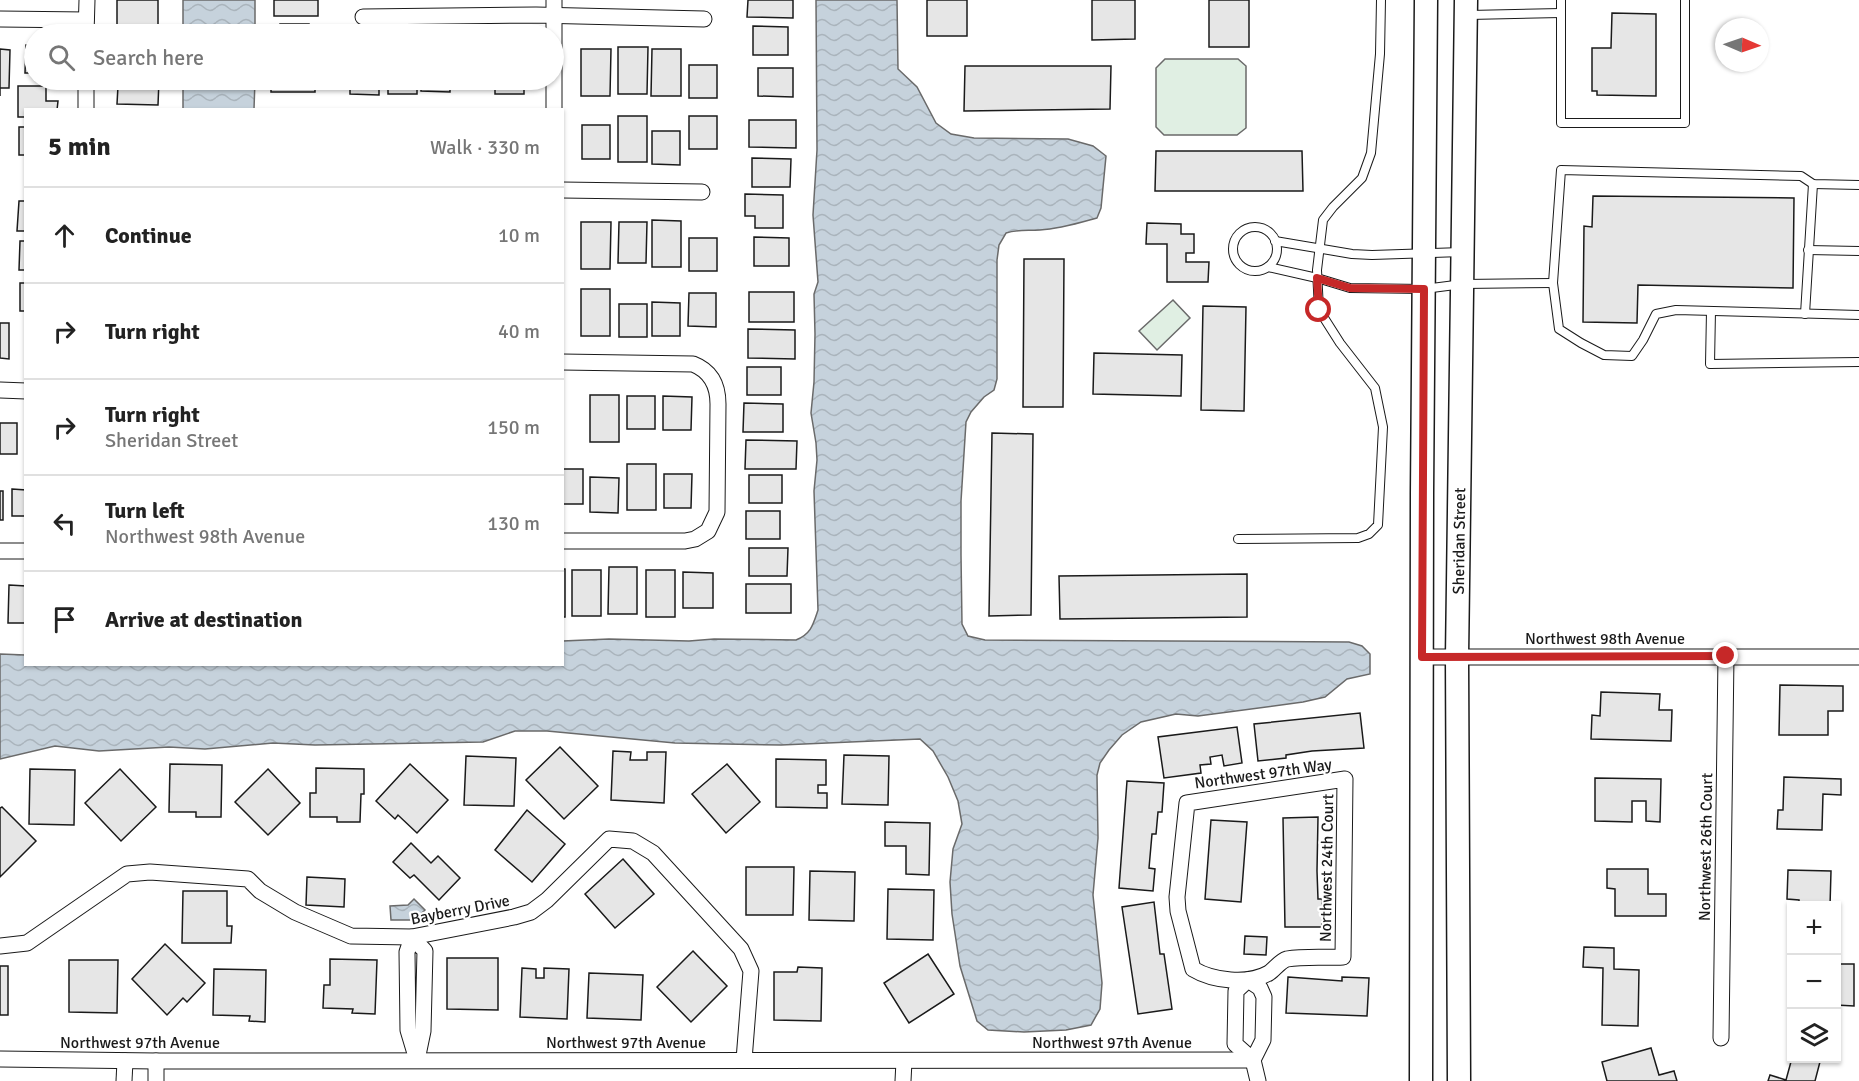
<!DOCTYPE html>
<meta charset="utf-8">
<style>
:root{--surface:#fff;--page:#f2f2f2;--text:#222;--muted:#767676;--line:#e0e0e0}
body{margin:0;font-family:Signika,sans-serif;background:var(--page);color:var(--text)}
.controls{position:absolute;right:18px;bottom:18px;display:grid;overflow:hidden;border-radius:0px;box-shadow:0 2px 4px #0004}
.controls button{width:54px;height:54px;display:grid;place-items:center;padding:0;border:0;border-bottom:2px solid var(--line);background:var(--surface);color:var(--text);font:30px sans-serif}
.compass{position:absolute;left:1715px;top:18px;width:54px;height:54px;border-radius:50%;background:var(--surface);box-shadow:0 2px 4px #0004;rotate:92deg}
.stop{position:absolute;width:18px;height:18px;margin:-14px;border:4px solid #c62828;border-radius:50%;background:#fff}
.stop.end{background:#c62828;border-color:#fff;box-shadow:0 2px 6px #0008}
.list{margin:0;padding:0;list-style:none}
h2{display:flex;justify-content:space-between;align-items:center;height:78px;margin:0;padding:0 24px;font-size:26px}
h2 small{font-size:20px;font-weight:400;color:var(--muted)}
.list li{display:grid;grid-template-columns:39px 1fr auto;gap:18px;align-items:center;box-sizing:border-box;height:96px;padding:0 24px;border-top:2px solid var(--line)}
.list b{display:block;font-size:22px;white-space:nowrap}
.list p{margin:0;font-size:20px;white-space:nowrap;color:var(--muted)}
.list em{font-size:20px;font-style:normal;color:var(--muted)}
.icon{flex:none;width:33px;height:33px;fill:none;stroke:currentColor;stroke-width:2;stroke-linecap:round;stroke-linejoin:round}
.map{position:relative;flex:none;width:1859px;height:1081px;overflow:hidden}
.search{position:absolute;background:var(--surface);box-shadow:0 2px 4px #0004;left:24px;top:24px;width:540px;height:66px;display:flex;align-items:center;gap:15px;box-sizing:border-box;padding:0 21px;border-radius:33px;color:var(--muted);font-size:22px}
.panel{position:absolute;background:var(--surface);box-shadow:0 2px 4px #0004;left:24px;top:108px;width:540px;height:558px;border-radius:0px}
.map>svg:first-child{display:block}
.pitch{fill:#e0efe3;stroke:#6a6a6a;stroke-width:1.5}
.water{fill:url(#water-waves);stroke:#6a6a6a;stroke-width:1.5}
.building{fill:#e6e6e6;stroke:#1a1a1a;stroke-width:1.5}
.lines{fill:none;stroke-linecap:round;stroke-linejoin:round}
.lane-casing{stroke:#1a1a1a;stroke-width:10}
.street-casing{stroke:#1a1a1a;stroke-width:17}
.primary-casing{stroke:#1a1a1a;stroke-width:25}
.lane{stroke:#fff;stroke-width:8}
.street{stroke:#fff;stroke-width:15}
.primary{stroke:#fff;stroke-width:22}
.route{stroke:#c62828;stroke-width:8}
.labels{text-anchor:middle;stroke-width:4.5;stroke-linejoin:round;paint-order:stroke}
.street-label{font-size:16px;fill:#1a1a1a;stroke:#fff}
</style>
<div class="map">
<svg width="1859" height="1081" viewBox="0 0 1859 1081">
<defs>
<pattern id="water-waves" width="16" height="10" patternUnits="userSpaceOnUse" patternTransform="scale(1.5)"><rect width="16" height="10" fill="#c6d2dc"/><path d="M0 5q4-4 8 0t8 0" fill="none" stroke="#aab4bc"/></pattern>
</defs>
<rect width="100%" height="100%" fill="#fff"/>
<g class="pitch">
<polygon points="1165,59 1238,59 1246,66 1246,128 1237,135 1164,135 1156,127 1156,68"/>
<polygon points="1173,300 1190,318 1157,350 1139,331"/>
</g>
<g class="water">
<rect x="183" y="0" width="72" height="34"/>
<path d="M816 0H897L898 69 917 87 936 123 951 134 974 138 1068 139 1093 146 1106 156 1101 208 1097 218C1079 223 1060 229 1040 230 1028 231 1018 229 1006 233L999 245 997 260V379L994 390 984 397 971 412 966 422 961 501V555L962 624 968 636 985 640 1349 642 1362 646 1370 654V674L1347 679 1325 697 1303 702 1198 716 1176 714 1141 722 1122 735 1109 750 1100 763 1097 775 1098 838 1093 895 1102 983 1100 1009 1091 1025 1066 1030 1024 1032 988 1030 977 1021 960 966 952 914 950 882 953 849 962 824 958 801 948 777 933 751 920 739 781 745 675 743 547 731H515L483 742 315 745 273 743 205 749 169 747 99 751 55 746 0 759V654L25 655 26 664H562L563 641 609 639 689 641 714 639 796 640C811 634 813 625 818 610L814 491 817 460 816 443 811 413 814 382 815 334 814 294 818 282 813 215 817 150Z"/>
<polygon points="183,80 255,80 254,109 183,109"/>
<polygon points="414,899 425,910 415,920 391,920 390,906 408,905"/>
</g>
<g class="building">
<rect x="117" y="0" width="41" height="29"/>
<rect x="274" y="0" width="44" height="16"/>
<polygon points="748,0 793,0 793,18 747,17"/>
<rect x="927" y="0" width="40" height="36"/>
<polygon points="1092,0 1135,0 1135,39 1092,40"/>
<rect x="1209" y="0" width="40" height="47"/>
<polygon points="1612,13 1656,14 1656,96 1597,95 1597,91 1592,91 1592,48 1611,48"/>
<rect x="280" y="24" width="29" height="10"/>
<polygon points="753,26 788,27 788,55 753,55"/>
<polygon points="26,45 34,45 34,73 25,73"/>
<polygon points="618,47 648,47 647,94 618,94"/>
<polygon points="0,49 10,50 9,88 0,88 0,96"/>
<polygon points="581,49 611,49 610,96 581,96"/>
<polygon points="652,49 681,49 681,96 651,96"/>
<rect x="689" y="65" width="28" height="33"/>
<polygon points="965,66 1111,66 1110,109 964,111"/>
<polygon points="758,68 793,68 793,97 758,96"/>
<polygon points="124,80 159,80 158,105 117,104 118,86 123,86"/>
<rect x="271" y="80" width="44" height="12"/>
<polygon points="350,80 379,80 379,95 350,94"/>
<rect x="388" y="80" width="29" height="14"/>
<polygon points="421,80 450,80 450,92 421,91"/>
<rect x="458" y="80" width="30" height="3"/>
<rect x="495" y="80" width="29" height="14"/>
<polygon points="18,86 46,86 46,101 58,101 57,110 26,110 26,117 18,117"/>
<rect x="618" y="116" width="29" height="46"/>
<rect x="689" y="116" width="28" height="33"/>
<polygon points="749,120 796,120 796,148 749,147"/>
<rect x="582" y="125" width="28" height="34"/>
<rect x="19" y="127" width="7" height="28"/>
<polygon points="652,131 680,131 680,165 652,164"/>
<polygon points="1156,151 1302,151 1303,191 1155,191"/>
<polygon points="752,158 791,159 790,187 752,187"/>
<polygon points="745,194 783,195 783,228 755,228 755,216 745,216"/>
<polygon points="1593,196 1794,198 1793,288 1638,285 1637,323 1583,322 1584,226 1592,227"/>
<polygon points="19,201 26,201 26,231 17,231"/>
<polygon points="652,220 681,221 681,267 652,267"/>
<polygon points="581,222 611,222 610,269 581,269"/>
<polygon points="619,222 647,222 646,263 618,263"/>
<polygon points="1147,223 1181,224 1181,234 1194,234 1194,253 1186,253 1186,262 1209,262 1208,282 1167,282 1167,244 1146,244"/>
<polygon points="754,237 789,238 789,266 754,266"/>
<rect x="689" y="238" width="28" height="33"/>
<polygon points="20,241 26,241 26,270 19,270"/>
<polygon points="1024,259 1064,259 1063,407 1023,407"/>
<rect x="20" y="283" width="6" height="28"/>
<rect x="581" y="289" width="29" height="47"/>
<rect x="749" y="292" width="45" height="30"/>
<polygon points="689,293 716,293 716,327 688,326"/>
<polygon points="652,302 680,303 680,336 652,336"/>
<rect x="619" y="304" width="28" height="33"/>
<polygon points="1203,306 1246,307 1244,411 1201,410"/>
<polygon points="0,323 9,323 9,359 0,358"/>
<polygon points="748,329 795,330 795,359 748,358"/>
<polygon points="1094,353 1182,355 1181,396 1093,394"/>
<rect x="747" y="367" width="34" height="28"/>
<rect x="590" y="395" width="29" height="47"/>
<rect x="627" y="396" width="28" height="33"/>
<polygon points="663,396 692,397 691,430 663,430"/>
<polygon points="744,403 783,404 783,432 743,432"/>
<rect x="0" y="423" width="17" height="31"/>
<polygon points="992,433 1033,434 1031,615 989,616"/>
<polygon points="746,440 797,441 796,469 745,469"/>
<rect x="627" y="464" width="29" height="46"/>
<rect x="562" y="469" width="21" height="35"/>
<polygon points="664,474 692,474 691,508 664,508"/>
<rect x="749" y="475" width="33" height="28"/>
<polygon points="590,477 619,478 618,513 590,512"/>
<polygon points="12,489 26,490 26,516 12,516"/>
<rect x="0" y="491" width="3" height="29"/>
<rect x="746" y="511" width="34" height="28"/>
<polygon points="749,548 788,548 787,576 749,576"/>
<polygon points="609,567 637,567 637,614 608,614"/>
<rect x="562" y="569" width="3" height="48"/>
<rect x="572" y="570" width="29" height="46"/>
<rect x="646" y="570" width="29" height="47"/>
<polygon points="683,572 713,573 713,608 683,608"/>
<polygon points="1247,574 1247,617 1060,619 1059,576"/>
<rect x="746" y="584" width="45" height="29"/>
<polygon points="9,585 26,586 26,623 8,623"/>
<polygon points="1780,685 1843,686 1843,711 1828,711 1828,735 1779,735"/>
<polygon points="1601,692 1660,694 1659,710 1672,710 1671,741 1591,739 1592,715 1600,716"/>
<polygon points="1360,713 1364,748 1312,751 1286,755 1286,758 1258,761 1254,724"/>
<polygon points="1237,727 1242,763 1224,766 1222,755 1210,757 1211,764 1200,765 1201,773 1164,778 1158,737"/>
<polygon points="560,747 598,786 564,819 526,780"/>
<polygon points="613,751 631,752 630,760 647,760 647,752 666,752 664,803 611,800"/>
<polygon points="844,755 889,756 888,805 842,804"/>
<polygon points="466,756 516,758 514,806 464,805"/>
<polygon points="776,759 826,760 826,785 818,785 818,793 827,793 827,808 776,807"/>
<polygon points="170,764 222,765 221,817 196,817 196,812 169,812"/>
<polygon points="410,764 448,800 417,833 398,815 395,819 376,801"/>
<polygon points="727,764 760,802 726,833 692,794"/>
<polygon points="316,768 364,769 364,794 361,794 360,822 337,822 337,817 310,817 310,793 316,793"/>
<polygon points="30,769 75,770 74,825 29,824"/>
<polygon points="120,769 156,807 121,841 85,803"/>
<polygon points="268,769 300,803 268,835 235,802"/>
<polygon points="1784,777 1841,779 1841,795 1823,794 1822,830 1777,829 1778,810 1783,810"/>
<polygon points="1595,778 1661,779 1660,822 1646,821 1646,801 1632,801 1632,822 1595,821"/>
<polygon points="1127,781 1164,783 1162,812 1158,812 1156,834 1152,834 1149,868 1155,869 1153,891 1119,888"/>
<polygon points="2,807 36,841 0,877 0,808"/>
<polygon points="527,810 565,844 532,882 495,850"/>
<polygon points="1318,817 1317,871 1318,899 1322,899 1322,927 1285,927 1283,818"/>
<polygon points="1211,820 1247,822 1241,902 1205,899"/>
<polygon points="885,822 930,823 929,875 906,874 906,846 885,846"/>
<polygon points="411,843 431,863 438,856 460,878 439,900 414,875 410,878 393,862"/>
<polygon points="623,859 654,894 615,928 585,894"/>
<polygon points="746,867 794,867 793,915 746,915"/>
<polygon points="1607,869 1648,869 1648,894 1666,894 1666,916 1615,916 1615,889 1607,888"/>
<polygon points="1788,870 1831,871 1830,906 1799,906 1799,900 1787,899"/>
<polygon points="810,871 855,872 854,921 809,920"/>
<polygon points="307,877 345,879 344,907 306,905"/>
<polygon points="888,889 934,890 933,940 887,939"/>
<polygon points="183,891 227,891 227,926 232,926 231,943 182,943"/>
<polygon points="1154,902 1160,954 1164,954 1172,1009 1138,1014 1122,907"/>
<polygon points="1245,936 1267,937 1266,955 1244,954"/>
<polygon points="165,944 205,983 187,1002 183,998 167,1015 132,979"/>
<polygon points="1584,947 1614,948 1614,969 1639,970 1638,1026 1602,1025 1603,968 1583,967"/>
<polygon points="693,951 727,986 691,1022 657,987"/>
<polygon points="928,954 954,994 909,1023 884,983"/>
<polygon points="447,958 498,958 498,1010 447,1009"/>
<polygon points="330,959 377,960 375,1014 352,1013 353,1009 323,1008 324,985 330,985"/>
<polygon points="69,960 118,960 117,1013 69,1012"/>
<polygon points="1836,964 1854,964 1854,1006 1836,1005"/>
<rect x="0" y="966" width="8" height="49"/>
<polygon points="798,967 822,968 821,1021 774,1020 774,972 797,972"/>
<polygon points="522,968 536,969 536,978 544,978 544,968 569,969 567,1019 520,1017"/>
<polygon points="214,969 266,970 265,1022 249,1021 250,1016 213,1015"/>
<polygon points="589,973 643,975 641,1020 587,1018"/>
<polygon points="1288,977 1342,981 1342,977 1369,978 1367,1016 1286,1013"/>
<polygon points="1651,1048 1659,1075 1674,1071 1677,1081 1607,1081 1602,1062"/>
<polygon points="1792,1058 1821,1058 1815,1081 1768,1081 1770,1075 1786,1080"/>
</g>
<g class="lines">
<defs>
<g id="lane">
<polyline points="1561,0 1561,123 1685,123 1685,0"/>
<polyline points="1469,15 1561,13"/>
<polyline points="1859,185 1813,184 1801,176 1561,170 1553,283 1559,329 1581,343 1604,355 1632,356 1643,340 1656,314 1676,310 1859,315"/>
<circle cx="1255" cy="249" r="22"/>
<polyline points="1275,241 1352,254 1372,255 1462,252"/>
<polyline points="1808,250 1859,251"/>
<polyline points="1268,267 1317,278 1350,288 1424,289 1463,284 1553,283"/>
<polyline points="1711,311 1710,364 1859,362"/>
<polyline points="1805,314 1813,184"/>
<polyline points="1238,539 1358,538 1369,534 1378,525 1383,427 1375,388 1340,343 1319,310 1317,270 1323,220 1333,207 1362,178 1371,153 1380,54 1381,0"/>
</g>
<g id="street">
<polyline points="554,0 554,110"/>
<polyline points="363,17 536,15 704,19"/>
<polyline points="0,19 86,20"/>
<polyline points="86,34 87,0"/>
<polyline points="86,110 86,80"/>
<polyline points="562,190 702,192"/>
<path d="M562 362 693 364C711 371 718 385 718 404L717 512 708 531 695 539 685 541H562"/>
<polyline points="0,390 26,391"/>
<polyline points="0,551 26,551"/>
<polyline points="1422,657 1859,657"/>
<path d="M1345 779 1343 957C1325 958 1304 956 1287 959 1280 961 1275 969 1269 973 1248 985 1213 981 1193 969L1178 911 1177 897 1187 803Z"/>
<polygon points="412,937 425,951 423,1031 417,1060 408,1030 407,952"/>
<polyline points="0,946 27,943 127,874 150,872 248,879 260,891 295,912 351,936 412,937 514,917 531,912 547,900 609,839 633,841 653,853 741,949 751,971 744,1060"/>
<polygon points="1248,980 1260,988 1264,997 1263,1040 1253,1060 1235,1044 1236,991"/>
<polyline points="1721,1038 1726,656"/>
<polyline points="0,1059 156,1061 1253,1060"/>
<polyline points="1253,1060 1258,1081"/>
<polyline points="156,1061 156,1081"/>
<polyline points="124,1081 125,1061"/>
<polyline points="903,1081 904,1061"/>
</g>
<g id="primary">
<polyline points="1421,1081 1422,494 1426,0"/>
<path id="s1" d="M1459 1081 1457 657 1466 0"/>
</g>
</defs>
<use href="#lane" class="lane-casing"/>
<use href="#street" class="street-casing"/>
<use href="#primary" class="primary-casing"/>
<use href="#lane" class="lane"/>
<use href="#street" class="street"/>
<use href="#primary" class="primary"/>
</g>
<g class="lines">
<polyline class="route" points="1319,310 1317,278 1350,288 1424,289 1422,657 1726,656"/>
</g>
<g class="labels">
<g class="street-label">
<text dy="6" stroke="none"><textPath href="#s1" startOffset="540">Sheridan Street</textPath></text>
<text x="1605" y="644">Northwest 98th Avenue</text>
<text transform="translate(1263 773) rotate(-8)" y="6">Northwest 97th Way</text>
<text transform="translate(1705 847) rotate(-89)" y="6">Northwest 26th Court</text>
<text transform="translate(1326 868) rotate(-89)" y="6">Northwest 24th Court</text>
<text transform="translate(460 909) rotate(-11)" y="6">Bayberry Drive</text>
<text x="140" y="1048">Northwest 97th Avenue</text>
<text x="626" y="1048">Northwest 97th Avenue</text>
<text x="1112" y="1048">Northwest 97th Avenue</text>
</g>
</g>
</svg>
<div class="controls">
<button>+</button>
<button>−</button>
<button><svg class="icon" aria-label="layers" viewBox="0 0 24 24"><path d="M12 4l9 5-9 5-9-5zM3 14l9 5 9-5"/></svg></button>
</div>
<svg class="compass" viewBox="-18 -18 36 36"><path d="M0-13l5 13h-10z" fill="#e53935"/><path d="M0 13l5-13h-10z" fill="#767676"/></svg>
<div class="stop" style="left:1319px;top:310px"></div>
<div class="stop end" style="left:1726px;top:656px"></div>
<div class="search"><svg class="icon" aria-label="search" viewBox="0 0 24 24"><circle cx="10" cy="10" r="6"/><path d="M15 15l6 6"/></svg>Search here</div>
<section class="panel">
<h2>5 min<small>Walk · 330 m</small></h2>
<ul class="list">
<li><svg class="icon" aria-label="ahead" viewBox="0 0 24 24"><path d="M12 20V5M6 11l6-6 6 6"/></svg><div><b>Continue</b></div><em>10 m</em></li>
<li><svg class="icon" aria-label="right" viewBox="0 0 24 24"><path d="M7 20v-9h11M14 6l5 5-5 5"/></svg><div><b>Turn right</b></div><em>40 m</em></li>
<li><svg class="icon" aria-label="right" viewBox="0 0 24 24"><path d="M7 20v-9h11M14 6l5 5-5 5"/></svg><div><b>Turn right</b><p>Sheridan Street</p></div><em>150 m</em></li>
<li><svg class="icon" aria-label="left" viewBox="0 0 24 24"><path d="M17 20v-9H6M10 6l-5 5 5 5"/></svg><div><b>Turn left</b><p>Northwest 98th Avenue</p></div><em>130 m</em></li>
<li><svg class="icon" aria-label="arrive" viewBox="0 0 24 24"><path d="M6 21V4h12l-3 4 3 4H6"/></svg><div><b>Arrive at destination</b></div></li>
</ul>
</section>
</div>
